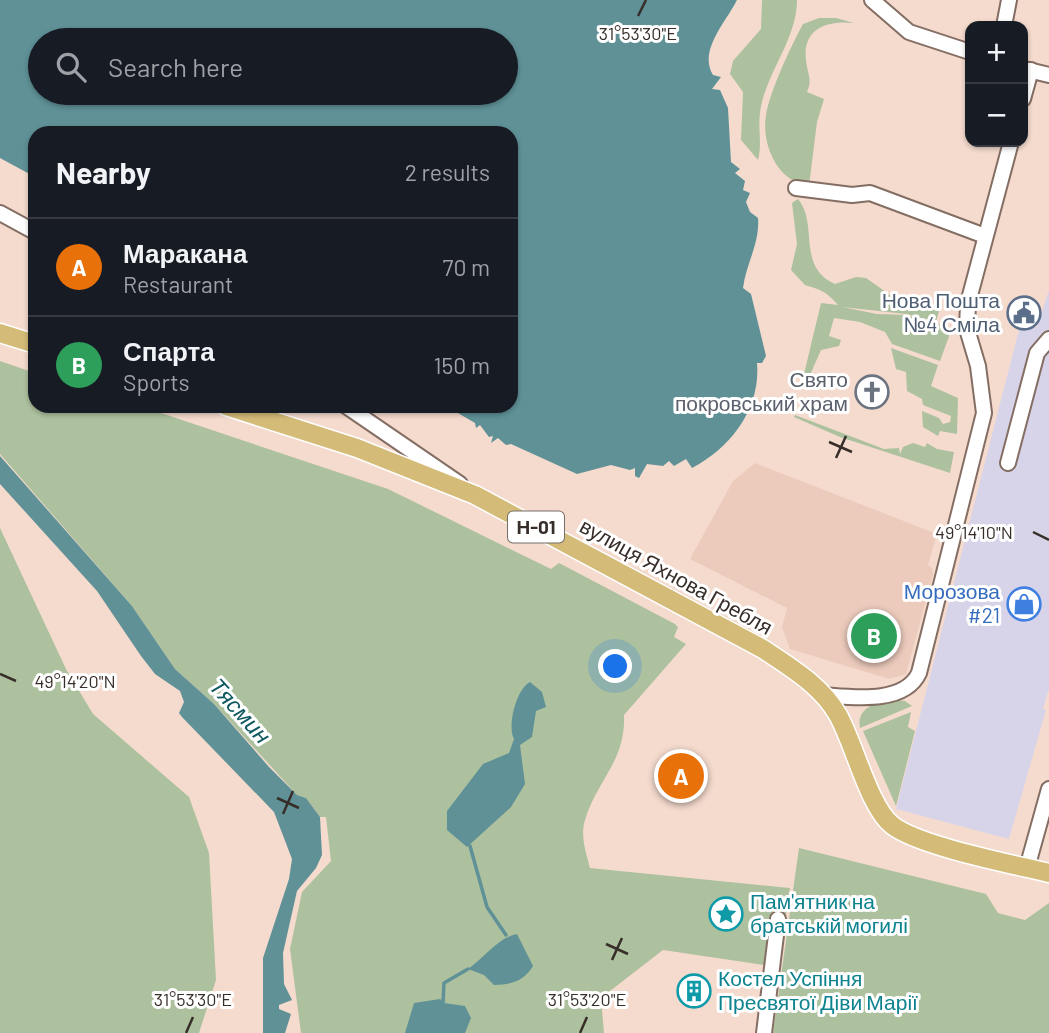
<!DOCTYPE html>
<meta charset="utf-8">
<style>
:root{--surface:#171b24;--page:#20242c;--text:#f1f3f6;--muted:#9ea1a6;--line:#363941;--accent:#976b19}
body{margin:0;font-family:Barlow,sans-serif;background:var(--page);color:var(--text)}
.controls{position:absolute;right:21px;top:21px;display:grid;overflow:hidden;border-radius:14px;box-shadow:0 2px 5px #0004}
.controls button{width:63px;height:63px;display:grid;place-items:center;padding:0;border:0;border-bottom:2px solid var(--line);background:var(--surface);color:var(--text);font:35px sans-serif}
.you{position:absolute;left:616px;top:667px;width:24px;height:24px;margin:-18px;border:5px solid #fff;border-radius:50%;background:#1a73e8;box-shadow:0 0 0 10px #1a73e833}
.badge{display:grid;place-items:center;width:46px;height:46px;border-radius:50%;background:var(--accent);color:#fff;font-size:23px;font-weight:700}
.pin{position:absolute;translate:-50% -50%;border:4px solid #fff;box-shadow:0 2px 7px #0006}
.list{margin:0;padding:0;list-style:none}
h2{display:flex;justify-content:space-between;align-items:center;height:91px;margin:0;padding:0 28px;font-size:30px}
h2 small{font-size:23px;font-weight:400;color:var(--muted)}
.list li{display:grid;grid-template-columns:46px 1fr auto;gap:21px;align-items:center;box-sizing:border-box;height:98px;padding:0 28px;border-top:2px solid var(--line)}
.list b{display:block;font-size:26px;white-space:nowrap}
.list p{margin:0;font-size:23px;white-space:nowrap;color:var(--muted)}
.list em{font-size:23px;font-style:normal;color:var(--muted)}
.icon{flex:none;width:38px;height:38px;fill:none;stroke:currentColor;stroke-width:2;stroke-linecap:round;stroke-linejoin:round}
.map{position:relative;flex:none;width:1049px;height:1033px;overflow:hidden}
.search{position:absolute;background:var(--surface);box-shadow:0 2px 5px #0004;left:28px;top:28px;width:490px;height:77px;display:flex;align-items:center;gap:18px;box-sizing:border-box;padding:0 24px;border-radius:38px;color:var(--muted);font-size:26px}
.panel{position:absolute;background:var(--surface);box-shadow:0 2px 5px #0004;left:28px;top:126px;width:490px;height:287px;border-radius:21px}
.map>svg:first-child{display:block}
.commercial{fill:#d7d4ea}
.built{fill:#eccbbc}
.green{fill:#adc19f}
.water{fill:#5f9197;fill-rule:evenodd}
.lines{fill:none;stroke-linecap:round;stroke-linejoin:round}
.stream{stroke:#5f9197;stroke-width:3.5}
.minor-casing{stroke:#846e63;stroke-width:18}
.major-casing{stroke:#fff;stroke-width:21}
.minor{stroke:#fff;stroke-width:14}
.major{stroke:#d5bb78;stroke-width:18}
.ticks{fill:none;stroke:#382e29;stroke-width:2.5}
.labels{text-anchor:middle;stroke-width:6;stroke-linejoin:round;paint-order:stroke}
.shield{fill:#fff;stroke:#746d69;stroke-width:2}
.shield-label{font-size:19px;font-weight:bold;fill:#382e29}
.service-label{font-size:21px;fill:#4e5e75;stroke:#fff;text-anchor:end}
.worship-label{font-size:21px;fill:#5b616d;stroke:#fff;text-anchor:end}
.street-label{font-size:21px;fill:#382e29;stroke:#fff}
.shop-label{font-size:21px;fill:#366cbe;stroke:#fff;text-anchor:end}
.culture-label{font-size:21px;fill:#0d838f;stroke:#fff;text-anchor:start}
.water-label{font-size:23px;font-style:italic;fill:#0f5860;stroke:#fff}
.ticks-label{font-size:18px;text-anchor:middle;fill:#382e29;stroke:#fff;stroke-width:6;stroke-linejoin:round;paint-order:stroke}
</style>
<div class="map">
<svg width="1049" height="1033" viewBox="0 0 1049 1033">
<rect width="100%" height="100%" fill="#f5dbce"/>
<polygon class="commercial" points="1049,290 1049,689 1043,709 1046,710 1009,839 896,809 1021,322 1037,327"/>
<polygon class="built" points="755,463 937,534 928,565 932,568 933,575 906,674 889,679 790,649 782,627 787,608 690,559 733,481"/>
<g class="green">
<path d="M762 0H797C797 36 771 67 762 102 756 125 763 141 758 160L741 140 743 92 730 74 733 61 761 29Z"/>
<path d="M819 18H836L854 23C828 20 802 28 806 60 807 74 813 78 807 92L824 99 817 122 809 186C778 182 761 145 766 115 770 91 791 46 803 24Z"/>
<path d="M798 199C819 224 796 267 835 284L856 277 866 278 893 297 927 305 939 311 936 322 906 314 842 307 877 314 907 315 952 328 940 361 892 344 885 332 860 322 834 318 829 336 841 340 839 346 821 350 810 375 804 374 821 303 838 305C826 291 821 290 805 285L791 270 797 244 792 203Z"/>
<polygon points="891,348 938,365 931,386 958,398 957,434 940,431 938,436 923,427 922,411 939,418 943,424 950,422 951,416 923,405 922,399 907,391 906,372 896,369"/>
<path d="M0 361 35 373V406H140L158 412 388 489 551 569 559 563 675 624 678 627 674 637 686 644 624 715C626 761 597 780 585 820 580 836 586 852 590 868L790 888 778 967 663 950 601 998 604 1033H301L290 949 302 892 331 861 326 817H320L306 798 297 795 214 704 175 669 132 606 0 454Z"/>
<polygon points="795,415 884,449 899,448 900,454 903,447 913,443 925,447 927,443 937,449 954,452 950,473 840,437 794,417"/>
<polygon points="0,528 66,669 93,714 189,797 209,853 216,980 199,1033 0,1033"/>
<path d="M888 699 905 701 912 706 860 728C856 710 873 703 888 699Z"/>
<polygon points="911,712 908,727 915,731 896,806 863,731"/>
<polygon points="799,848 986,894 998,913 1025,920 1049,903 1049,1033 773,1033"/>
</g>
<g class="water">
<path d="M0 0H737C726 22 698 51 713 75L721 77 712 89 720 90 728 108 731 162 740 169 735 173 745 181 743 190 750 193 746 202 750 212 758 218C760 243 746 264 743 288L751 294 766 356 762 363H757C761 408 731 448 692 468L686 459 674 466 669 461 663 466 647 464 639 478 635 476V468L630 470 611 465 577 474 511 444 506 445 498 438 491 443 493 436 489 437 480 425 476 428 475 423 446 406H511V133H35V177L0 158ZM506 40V93H40V40Z"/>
<polygon points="0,456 132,606 175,669 214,704 269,767 297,795 306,798 320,817 322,855 316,868 297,891 283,953 284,984 292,1000 279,1005 279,1009 291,1014 285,1033 263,1033 263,958 289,879 292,859 274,812 182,717 179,713 184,702 180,691 155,674 141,656 97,591 0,484"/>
<path d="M530 682 542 692 546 707 536 711 532 737 520 745 525 784 511 807 467 847 447 830V811L483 764 509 753 514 739C507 727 516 689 530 682Z"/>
<path d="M517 934 533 966C523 982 512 984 494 985L484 975 468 969C484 958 499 937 517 934Z"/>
<polygon points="440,999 444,1003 465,1006 471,1018 465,1033 405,1033 414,1003"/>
</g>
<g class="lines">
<g class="stream">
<polyline points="470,846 487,907 506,935"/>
<polyline points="443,1003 444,983 468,969"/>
</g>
<defs>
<g id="minor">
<polyline points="872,0 909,32 970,52"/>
<polyline points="1004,26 1009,0"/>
<polyline points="1024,69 1049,75"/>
<polyline points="1023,99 1031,70"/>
<polyline points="796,188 852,195 870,193 985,236"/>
<polyline points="0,213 35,232"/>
<polyline points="346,406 460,484"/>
<polyline points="1008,463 1037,353 1049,339"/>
<path d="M823 695C851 697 904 705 919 673L984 413 978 366 967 329 968 303 1011 142"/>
<polyline points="1027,868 1049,789"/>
<polyline points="764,1033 778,919"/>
</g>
<g id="major">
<polyline points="0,333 35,344"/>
<path d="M226 406 357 448 475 495 763 649C790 667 822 686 838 715 854 743 869 807 892 825 918 846 1012 864 1049 873"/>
</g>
</defs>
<use href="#minor" class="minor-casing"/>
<use href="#major" class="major-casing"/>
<use href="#minor" class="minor"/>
<use href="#major" class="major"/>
</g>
<path class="ticks" d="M638 16 646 0M829 442 852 452M836 458 846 436M1033 532 1049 540M0 674 16 681M277 798 299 808M283 814 293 791M606 944 628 954M612 960 622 938M186 1033 193 1017M580 1033 587 1017"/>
<defs>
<symbol id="civic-ring" viewBox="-11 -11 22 22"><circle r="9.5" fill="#fff" stroke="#5c6f8a" stroke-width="1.5"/><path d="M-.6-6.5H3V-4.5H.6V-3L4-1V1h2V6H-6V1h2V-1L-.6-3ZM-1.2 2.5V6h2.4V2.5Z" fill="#5c6f8a"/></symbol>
<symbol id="church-ring" viewBox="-11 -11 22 22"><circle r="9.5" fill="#fff" stroke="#6b7280" stroke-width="1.5"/><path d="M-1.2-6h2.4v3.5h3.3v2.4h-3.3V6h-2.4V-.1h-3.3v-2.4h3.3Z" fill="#6b7280"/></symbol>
<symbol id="shop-ring" viewBox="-11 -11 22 22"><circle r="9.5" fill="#fff" stroke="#3f7fe0" stroke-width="1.5"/><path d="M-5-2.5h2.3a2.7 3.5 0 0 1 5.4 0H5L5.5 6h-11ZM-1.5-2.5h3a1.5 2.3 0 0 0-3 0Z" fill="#3f7fe0"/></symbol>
<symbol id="sight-ring" viewBox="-11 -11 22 22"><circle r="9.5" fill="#fff" stroke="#0f9aa8" stroke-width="1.5"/><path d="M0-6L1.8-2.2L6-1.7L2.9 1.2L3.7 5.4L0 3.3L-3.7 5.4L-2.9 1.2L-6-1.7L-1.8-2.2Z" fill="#0f9aa8"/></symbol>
<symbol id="building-ring" viewBox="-11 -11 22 22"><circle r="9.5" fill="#fff" stroke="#0f9aa8" stroke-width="1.5"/><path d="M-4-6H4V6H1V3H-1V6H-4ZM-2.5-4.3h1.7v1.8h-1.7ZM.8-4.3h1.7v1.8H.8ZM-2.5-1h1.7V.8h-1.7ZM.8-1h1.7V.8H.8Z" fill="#0f9aa8"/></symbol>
</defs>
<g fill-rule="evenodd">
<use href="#civic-ring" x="1005" y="294" width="38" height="38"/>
<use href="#church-ring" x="853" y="373" width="38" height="38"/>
<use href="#shop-ring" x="1005" y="585" width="38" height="38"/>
<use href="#sight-ring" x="707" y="895" width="38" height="38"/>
<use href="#building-ring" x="675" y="972" width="38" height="38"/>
</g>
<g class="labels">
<rect class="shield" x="508" y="511.5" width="56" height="31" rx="5"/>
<g class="shield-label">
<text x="536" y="534">Н-01</text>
</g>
<g class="service-label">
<text x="1000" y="308">Нова Пошта<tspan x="1000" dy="24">№4 Сміла</tspan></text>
</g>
<g class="worship-label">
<text x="848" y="387">Свято<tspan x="848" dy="24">покровський храм</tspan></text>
</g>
<g class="street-label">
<text transform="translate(676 577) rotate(29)" y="7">вулиця Яхнова Гребля</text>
</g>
<g class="shop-label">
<text x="1000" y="599">Морозова<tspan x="1000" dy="24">#21</tspan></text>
</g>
<g class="culture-label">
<text x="750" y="909">Пам'ятник на<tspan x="750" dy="24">братській могилі</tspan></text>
<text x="718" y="986">Костел Успіння<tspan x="718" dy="24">Пресвятої Діви Марії</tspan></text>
</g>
<g class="water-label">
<text transform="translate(240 711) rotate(48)" y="8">Тясмин</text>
</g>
</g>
<g class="ticks-label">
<text x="638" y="40">31°53'30"E</text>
<text x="974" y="539">49°14'10"N</text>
<text x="75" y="688">49°14'20"N</text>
<text x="193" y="1006">31°53'30"E</text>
<text x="587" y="1006">31°53'20"E</text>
</g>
</svg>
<div class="controls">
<button>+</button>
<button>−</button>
</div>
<div class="you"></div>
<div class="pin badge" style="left:681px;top:776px;background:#e8710a">A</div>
<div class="pin badge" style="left:874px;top:636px;background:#2e9e5b">B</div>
<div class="search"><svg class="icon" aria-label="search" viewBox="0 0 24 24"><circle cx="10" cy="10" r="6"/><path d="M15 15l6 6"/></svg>Search here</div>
<section class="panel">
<h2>Nearby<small>2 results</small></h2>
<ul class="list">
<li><span class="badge" style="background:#e8710a">A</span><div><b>Маракана</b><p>Restaurant</p></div><em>70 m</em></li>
<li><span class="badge" style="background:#2e9e5b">B</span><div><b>Спарта</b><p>Sports</p></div><em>150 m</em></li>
</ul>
</section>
</div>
